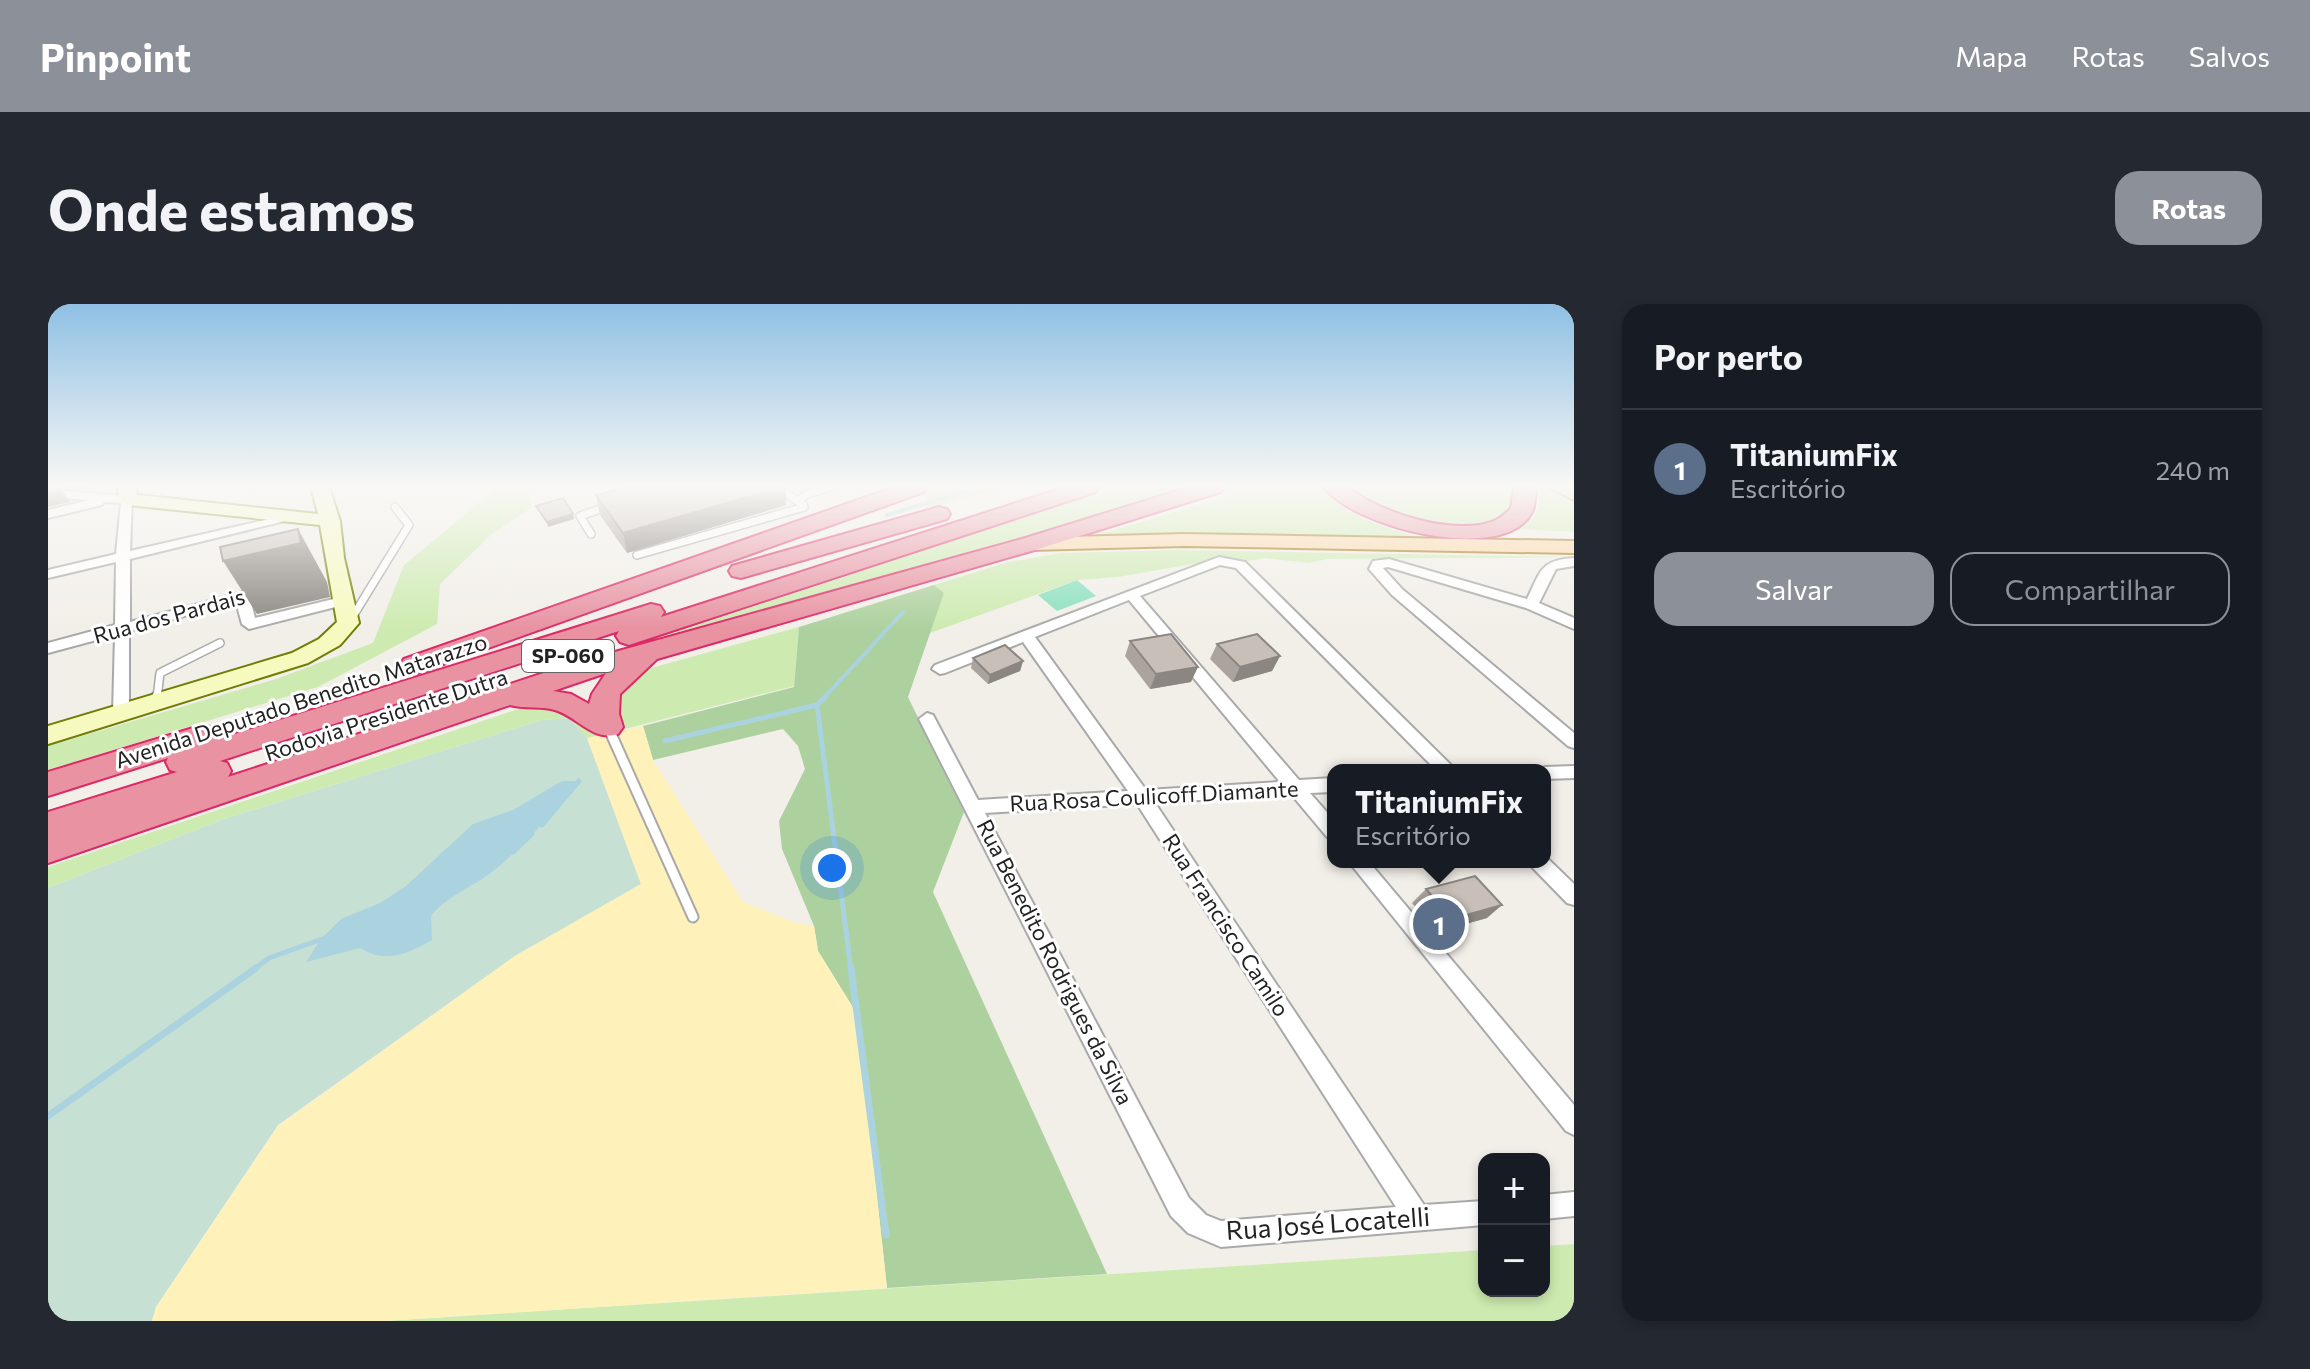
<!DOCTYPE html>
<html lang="pt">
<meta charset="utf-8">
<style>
:root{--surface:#171b24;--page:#242831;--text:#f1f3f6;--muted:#9ea1a6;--line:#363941;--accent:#8c9099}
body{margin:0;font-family:Commissioner,sans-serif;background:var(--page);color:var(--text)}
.controls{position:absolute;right:24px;bottom:24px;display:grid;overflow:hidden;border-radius:16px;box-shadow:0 4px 12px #0003}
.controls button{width:72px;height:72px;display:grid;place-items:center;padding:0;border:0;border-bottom:2px solid var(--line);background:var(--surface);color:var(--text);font:40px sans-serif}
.you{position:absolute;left:784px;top:564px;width:28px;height:28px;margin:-20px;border:6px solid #fff;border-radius:50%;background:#1a73e8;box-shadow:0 0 0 12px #1a73e833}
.badge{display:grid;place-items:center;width:52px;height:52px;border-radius:50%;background:var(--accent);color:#fff;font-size:26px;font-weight:700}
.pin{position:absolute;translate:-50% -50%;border:4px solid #fff;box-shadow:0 2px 8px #0006}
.popup{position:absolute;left:1279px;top:460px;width:224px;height:104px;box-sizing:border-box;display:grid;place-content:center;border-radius:16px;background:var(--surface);filter:drop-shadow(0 2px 6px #0005);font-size:26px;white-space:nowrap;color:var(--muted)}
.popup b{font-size:30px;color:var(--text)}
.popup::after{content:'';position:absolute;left:50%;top:100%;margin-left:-16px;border:16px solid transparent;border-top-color:var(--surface)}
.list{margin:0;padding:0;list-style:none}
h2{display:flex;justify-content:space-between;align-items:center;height:104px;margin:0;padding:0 32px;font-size:34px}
h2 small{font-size:26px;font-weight:400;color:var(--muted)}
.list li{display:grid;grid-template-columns:52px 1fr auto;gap:24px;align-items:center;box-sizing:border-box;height:120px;padding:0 32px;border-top:2px solid var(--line)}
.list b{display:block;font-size:30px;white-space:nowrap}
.list p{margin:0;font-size:26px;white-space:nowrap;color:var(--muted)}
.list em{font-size:26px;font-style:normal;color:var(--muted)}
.actions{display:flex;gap:16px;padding:24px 32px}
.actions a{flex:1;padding:18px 0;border:2px solid var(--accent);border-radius:24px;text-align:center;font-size:28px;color:var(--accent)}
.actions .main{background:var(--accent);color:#fff}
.map{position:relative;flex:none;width:1526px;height:1017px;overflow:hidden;border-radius:24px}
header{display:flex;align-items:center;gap:48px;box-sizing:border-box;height:112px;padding:0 40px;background:var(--accent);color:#fff}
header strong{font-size:38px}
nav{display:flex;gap:44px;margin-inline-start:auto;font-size:28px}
.intro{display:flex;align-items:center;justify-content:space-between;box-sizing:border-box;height:192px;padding:0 48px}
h1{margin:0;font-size:56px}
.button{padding:20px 36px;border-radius:24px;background:var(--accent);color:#fff;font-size:28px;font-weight:700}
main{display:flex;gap:48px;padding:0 48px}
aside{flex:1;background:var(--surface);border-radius:24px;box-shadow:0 4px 12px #0003}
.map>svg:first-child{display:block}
.grass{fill:#cdebb0}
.forest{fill:#add19e}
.wetland{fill:#c6e0d4}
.sand{fill:#fff1ba}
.pitch{fill:#88e0be}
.water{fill:#aad3df}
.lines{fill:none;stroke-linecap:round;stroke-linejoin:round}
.stream-far2{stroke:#aad3df;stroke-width:4}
.stream-far1{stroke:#aad3df;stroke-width:5}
.stream{stroke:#aad3df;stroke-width:7}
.lane-far1-casing{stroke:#a9a9a9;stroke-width:10}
.lane-casing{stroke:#a9a9a9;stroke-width:13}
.street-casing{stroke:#a9a9a9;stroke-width:4}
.secondary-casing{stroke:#707d05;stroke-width:4}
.primary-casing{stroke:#a06b00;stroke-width:4}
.highway-casing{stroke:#dc2a67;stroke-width:4}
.lane-far1{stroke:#fff;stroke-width:7}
.lane{stroke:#fff;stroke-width:9}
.street{fill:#fff;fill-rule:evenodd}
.secondary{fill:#f7fabf;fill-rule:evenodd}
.primary{fill:#fcd6a4;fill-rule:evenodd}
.highway{fill:#e892a2;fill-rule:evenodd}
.wall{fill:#aba49e}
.shaded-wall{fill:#8b8681}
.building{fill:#c7bfb8;stroke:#8b8681;stroke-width:2}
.labels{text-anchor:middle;stroke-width:6;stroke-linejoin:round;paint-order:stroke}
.shield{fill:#fff;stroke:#646464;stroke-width:2}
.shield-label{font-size:20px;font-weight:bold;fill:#222}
.street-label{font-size:22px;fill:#222;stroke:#fff}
.near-street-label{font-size:26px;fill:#222;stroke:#fff}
</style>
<header>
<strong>Pinpoint</strong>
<nav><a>Mapa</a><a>Rotas</a><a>Salvos</a></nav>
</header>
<div class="intro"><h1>Onde estamos</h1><a class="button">Rotas</a></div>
<main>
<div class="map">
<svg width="1526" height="1017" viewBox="0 0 1526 1017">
<rect width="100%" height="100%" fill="#f2efe9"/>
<g class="grass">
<polygon points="480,183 484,203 444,230 392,280 389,320 270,383 0,466 0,442 228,375 325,339 356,261 449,184"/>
<polygon points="904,183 955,183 878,205 878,192"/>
<polygon points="1070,183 1140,183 1015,228 589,341"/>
<path d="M1213 183H1274C1295 214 1342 224 1376 235L1052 230Z"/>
<polygon points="1297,183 1472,183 1467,212 1424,225 1356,218"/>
<polygon points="1486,183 1504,183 1526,193 1526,228 1471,225 1486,214 1492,198"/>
<polygon points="1129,246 1526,253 1280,255 1260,259 1217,254 1193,258 1179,254 1070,273 1029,276 882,329 896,289 886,281 960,258 1013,249"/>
<polygon points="751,323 746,382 565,428 567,380 582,370"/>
<polygon points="491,398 561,429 539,434 521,414 494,416 173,516 0,584 0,563"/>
<polygon points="1526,940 1526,1017 337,1017 1436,946 1436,987 1496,987 1496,942"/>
</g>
<polygon class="forest" points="886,281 896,289 860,393 916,508 885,588 1059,970 839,984 809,710 770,647 766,622 734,545 731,517 757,465 750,442 735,425 605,456 595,422 746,383 751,323"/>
<polygon class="wetland" points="521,414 539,434 593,580 467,652 230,821 108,1003 104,1017 0,1017 0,584 173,516 494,416"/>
<polygon class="sand" points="595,422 605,456 695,598 745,618 766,622 770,647 809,710 839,984 337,1017 104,1017 108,1003 230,822 467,652 593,580 539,434"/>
<polygon class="pitch" points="1029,276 1048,292 1009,307 990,291"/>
<path class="water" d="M514 477H531C504 510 477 541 444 568 424 583 399 592 383 612L384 636C359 650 338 660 312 644L258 658 273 635 293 615 332 599 358 582 425 520 465 506Z"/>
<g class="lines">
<g class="stream-far2">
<polyline points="839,211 930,183"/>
<polyline points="776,394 855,308"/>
</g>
<g class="stream-far1">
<polyline points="769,401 803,666"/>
<polyline points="617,437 769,401 778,392"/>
<polyline points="494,521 531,477"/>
<polyline points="465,548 484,530"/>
<polyline points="205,666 221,654 277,634"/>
</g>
<g class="stream">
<polyline points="803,664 838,931"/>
<polyline points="0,812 208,664"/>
</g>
<defs>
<g id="lane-far1">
<polyline points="729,183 755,201"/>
<polyline points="751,196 759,190 783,183"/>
<polyline points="543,230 532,212 561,202"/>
<polyline points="589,251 756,203"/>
<polyline points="302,317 361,221 347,203"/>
<polyline points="109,394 112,369 172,339"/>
</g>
<g id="lane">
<polyline points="108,398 109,392"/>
<polyline points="560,423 645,613"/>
</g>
<g id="street">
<polygon points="0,185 84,193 82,247 243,210 249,214 82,255 82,318 221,281 226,282 226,288 202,295 207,314 298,292 305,296 303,299 201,325 194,320 188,298 81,327 81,409 73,415 67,413 65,409 67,331 0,349 0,339 67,321 68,258 0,274 0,266 68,250 73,199 56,198 54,201 0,214 0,206 41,196 0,193"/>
<path d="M1171 253 1197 258 1408 466H1388L1188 264 1172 261 1092 292 1251 476 1285 474V488L1262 489 1285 515V535L1279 533 1243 490 1107 499 1376 901 1436 897V921L1173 943 1140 929 1123 912 871 415 879 409 885 411 930 496 1080 487 975 338 897 369 892 370 884 365 887 361ZM1081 296 1232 478 1098 486 987 333ZM1089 500 1348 903 1173 917 1158 911 1141 894 937 509Z"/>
<path d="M1526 254V262L1508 265 1491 299 1526 314V325L1478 304 1340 263 1335 264 1354 285 1526 429V444L1520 442 1344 291 1321 265 1325 257 1341 255 1479 295C1493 267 1492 256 1526 254Z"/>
<polygon points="1526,462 1526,474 1497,475 1497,466 1490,466 1497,463"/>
<polygon points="1498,553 1526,580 1526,601 1519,599 1484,563 1482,558 1497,558"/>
<polygon points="1301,558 1321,558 1526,801 1526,831 1518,827"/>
<polygon points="1526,888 1526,912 1496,915 1496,891"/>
</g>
<polygon id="secondary" points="70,183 88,183 89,191 270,210 263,183 281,183 292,217 296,254 311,319 292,341 260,359 0,440 0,422 244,349 271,335 289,318 272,221 80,201 71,196"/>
<g id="primary">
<polygon points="1501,183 1526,183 1526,196"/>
<polygon points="1136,230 1526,237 1526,249 1136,242 982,246 972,240 982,234"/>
</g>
<g id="highway">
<polygon points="847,183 879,183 876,188 376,367 366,370 356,367 352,361 356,355"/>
<path d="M1018 183H1051L1048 188 590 338 581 341 572 338 568 332 571 327 172 457 179 459 183 467 180 473 520 361 974 235 1142 183H1176L1173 188 990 245 609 355 572 390 571 410 575 423 570 430C545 438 530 413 507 406 493 402 477 405 462 401L0 559V508L129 468 122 466 118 458 120 454 0 492V468L155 421 165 424 170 432 168 436 603 300 612 302 616 308 613 313ZM558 369 544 390 541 400 523 390 505 387Z"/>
<path d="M1276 183H1300C1330 209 1410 234 1448 216 1454 213 1459 208 1463 204L1466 183H1488C1487 190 1488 201 1484 208 1457 262 1306 224 1276 183Z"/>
<polygon points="891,203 899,205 902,210 899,215 693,274 684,272 681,267 684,262"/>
</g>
</defs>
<use href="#lane-far1" class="lane-far1-casing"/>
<use href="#lane" class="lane-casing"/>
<use href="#street" class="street-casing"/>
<use href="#secondary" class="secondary-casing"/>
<use href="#primary" class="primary-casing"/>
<use href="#highway" class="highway-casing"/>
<use href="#lane-far1" class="lane-far1"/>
<use href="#lane" class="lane"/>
<use href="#street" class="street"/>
<use href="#secondary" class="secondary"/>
<use href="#primary" class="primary"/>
<use href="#highway" class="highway"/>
</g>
<g class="wall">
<polygon points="12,183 44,183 41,186"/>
<polygon points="548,191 738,201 579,249 552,211"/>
<polygon points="1082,337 1143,378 1102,385 1077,352"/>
<polygon points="1169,340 1232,352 1224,367 1185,378 1162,355"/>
<polygon points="925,354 975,357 972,367 940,380 923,364"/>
<polygon points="1378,585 1439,614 1389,628 1364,599"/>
</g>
<g class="shaded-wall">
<polygon points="11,183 22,198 0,203 0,186"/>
<polygon points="734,183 738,183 738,201 579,249 575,229"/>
<polygon points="525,210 526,215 500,223 499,218"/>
<polygon points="250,225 279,278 282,293 209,310 175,257"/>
<polygon points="1232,352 1224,367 1185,378 1192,363"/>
<polygon points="975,357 972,367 940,380 942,371"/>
<polygon points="1150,363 1143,378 1102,385 1108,370"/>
<polygon points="1454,601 1439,614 1389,628 1404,615"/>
</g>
<g class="building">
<polygon points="579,183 734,183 575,229 548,191"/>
<polygon points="515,194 525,210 499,218 488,202"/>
<polygon points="250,225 253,239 175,257 172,243"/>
<polygon points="1123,330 1150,363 1108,370 1082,337"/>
<polygon points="1209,330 1232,352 1192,363 1169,340"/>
<polygon points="957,341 975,357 942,371 925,354"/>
<polygon points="1427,572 1454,601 1404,615 1378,585"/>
</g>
<linearGradient id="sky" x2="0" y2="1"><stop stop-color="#8fc0e4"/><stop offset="0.56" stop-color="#f9f8f5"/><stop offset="1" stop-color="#f9f8f5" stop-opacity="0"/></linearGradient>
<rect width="1526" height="325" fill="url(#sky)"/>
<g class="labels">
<rect class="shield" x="474" y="336" width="92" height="32" rx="6"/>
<g class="shield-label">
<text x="520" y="359">SP-060</text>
</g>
<g class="street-label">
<text transform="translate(121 312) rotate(-15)" y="8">Rua dos Pardais</text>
<text transform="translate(253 397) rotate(-18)" y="8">Avenida Deputado Benedito Matarazzo</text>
<text transform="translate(338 411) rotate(-18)" y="8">Rodovia Presidente Dutra</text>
<text transform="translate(1106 492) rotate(-3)" y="8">Rua Rosa Coulicoff Diamante</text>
<text transform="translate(1178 621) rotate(57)" y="8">Rua Francisco Camilo</text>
<text transform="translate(1007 658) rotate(63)" y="8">Rua Benedito Rodrigues da Silva</text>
</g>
<g class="near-street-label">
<text transform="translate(1280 920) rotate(-4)" y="9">Rua José Locatelli</text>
</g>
</g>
</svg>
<div class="controls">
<button>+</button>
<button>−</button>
</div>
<div class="you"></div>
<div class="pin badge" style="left:1391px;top:620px;background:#5c6f8a">1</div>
<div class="popup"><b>TitaniumFix</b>Escritório</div>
</div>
<aside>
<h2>Por perto<small></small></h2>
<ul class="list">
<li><span class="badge" style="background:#5c6f8a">1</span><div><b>TitaniumFix</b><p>Escritório</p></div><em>240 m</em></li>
</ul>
<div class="actions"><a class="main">Salvar</a><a>Compartilhar</a></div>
</aside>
</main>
